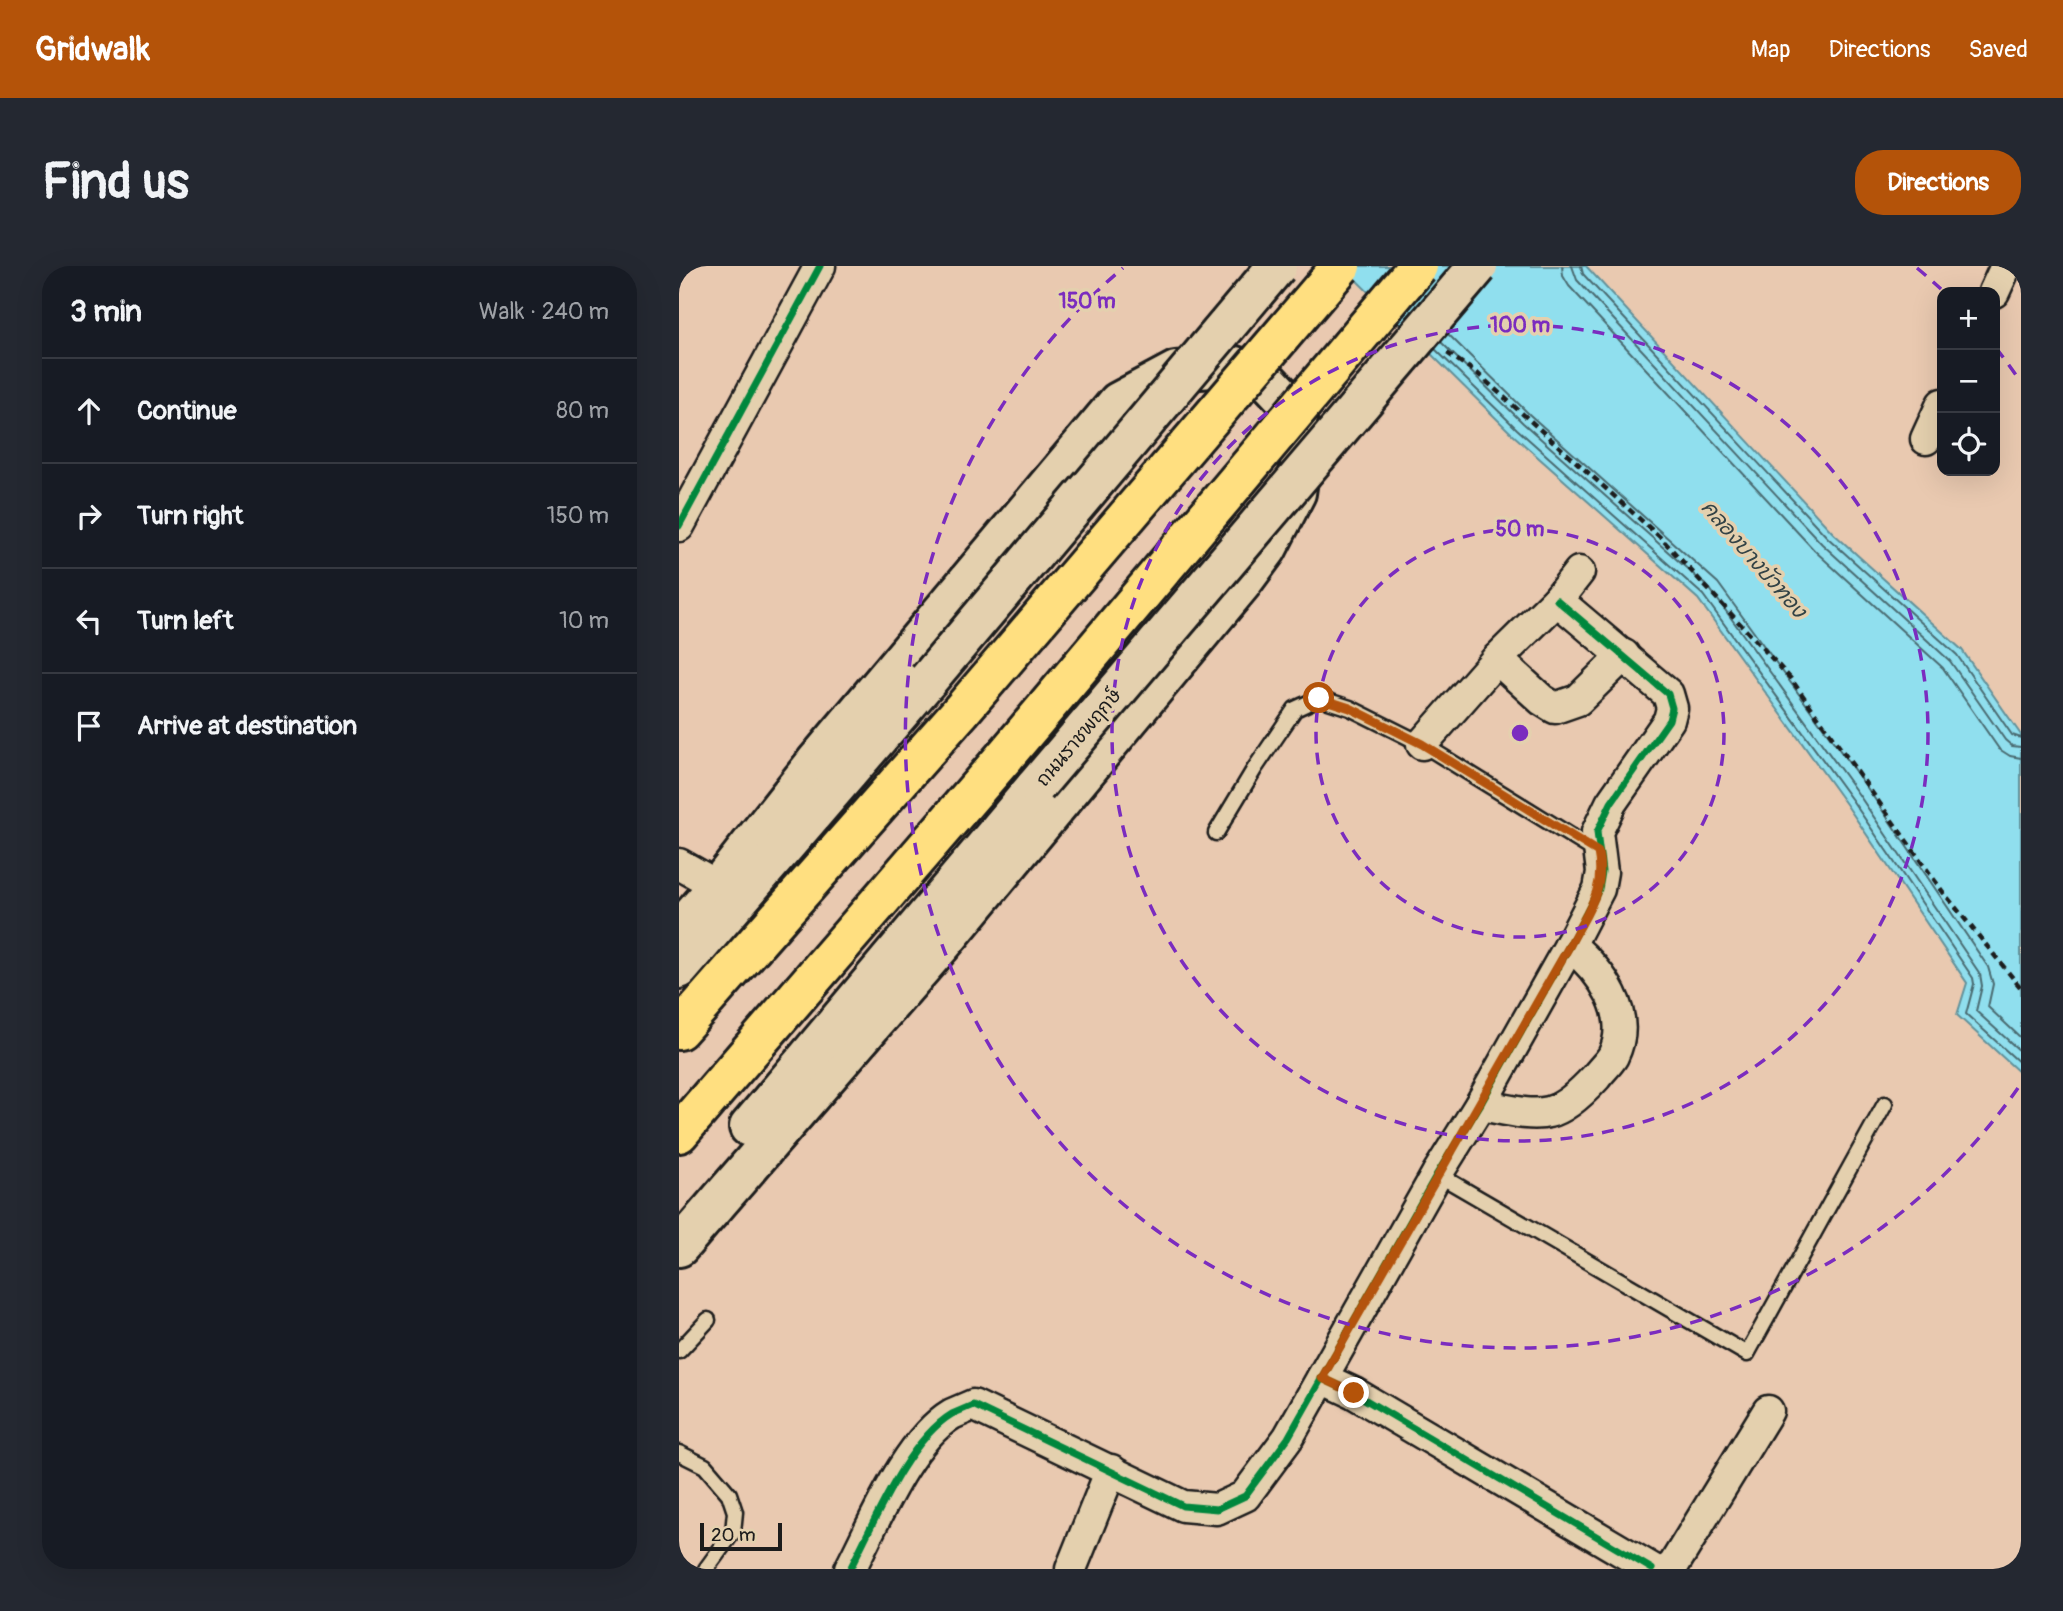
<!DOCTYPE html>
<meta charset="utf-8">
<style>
:root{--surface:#171b24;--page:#242831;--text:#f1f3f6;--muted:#9ea1a6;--line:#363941;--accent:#b45309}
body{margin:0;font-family:Pangolin,"Playpen Sans Thai",sans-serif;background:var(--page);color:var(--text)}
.controls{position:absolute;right:21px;top:21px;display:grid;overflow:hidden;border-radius:14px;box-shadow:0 7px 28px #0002}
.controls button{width:63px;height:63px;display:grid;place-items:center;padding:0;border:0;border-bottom:2px solid var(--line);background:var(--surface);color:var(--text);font:35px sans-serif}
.scale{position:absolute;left:21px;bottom:18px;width:82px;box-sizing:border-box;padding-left:7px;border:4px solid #1c1c1c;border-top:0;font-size:19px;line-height:24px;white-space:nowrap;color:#1c1c1c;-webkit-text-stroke:5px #e4d0ae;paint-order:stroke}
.stop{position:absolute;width:21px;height:21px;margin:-16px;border:5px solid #b45309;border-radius:50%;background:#fff}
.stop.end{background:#b45309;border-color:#fff;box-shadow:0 2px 7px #0008}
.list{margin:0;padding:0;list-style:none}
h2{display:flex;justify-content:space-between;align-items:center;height:91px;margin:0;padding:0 28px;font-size:30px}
h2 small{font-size:23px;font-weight:400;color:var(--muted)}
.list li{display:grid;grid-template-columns:46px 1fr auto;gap:21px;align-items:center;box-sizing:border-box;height:105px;padding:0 28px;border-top:2px solid var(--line)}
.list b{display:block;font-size:26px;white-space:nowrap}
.list em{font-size:23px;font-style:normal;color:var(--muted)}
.icon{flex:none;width:38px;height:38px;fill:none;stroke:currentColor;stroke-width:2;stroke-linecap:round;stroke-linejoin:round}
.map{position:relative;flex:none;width:1342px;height:1303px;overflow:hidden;border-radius:28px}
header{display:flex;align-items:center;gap:42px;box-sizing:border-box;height:98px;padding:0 35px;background:var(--accent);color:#fff}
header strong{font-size:33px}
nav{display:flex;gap:38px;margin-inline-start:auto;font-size:24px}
.intro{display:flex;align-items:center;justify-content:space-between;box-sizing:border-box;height:168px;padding:0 42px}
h1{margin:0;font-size:49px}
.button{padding:18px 32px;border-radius:28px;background:var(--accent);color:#fff;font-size:24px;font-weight:700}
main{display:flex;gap:42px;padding:0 42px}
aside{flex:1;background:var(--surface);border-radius:28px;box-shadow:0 7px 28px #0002}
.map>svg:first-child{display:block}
.water{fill:#90dfee;stroke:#62919a;stroke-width:2}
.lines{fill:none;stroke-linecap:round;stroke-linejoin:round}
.shore{stroke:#4a6a70;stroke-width:2}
.service-casing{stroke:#1c1c1c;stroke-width:19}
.minor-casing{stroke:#1c1c1c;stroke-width:35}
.secondary-casing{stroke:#1c1c1c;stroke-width:44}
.primary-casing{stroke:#1c1c1c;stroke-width:44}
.path{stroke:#1c1c1c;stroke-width:4.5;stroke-dasharray:7 5;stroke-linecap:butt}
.service{stroke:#e4d0ae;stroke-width:14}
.minor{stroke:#e4d0ae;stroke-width:30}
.secondary{stroke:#e4d0ae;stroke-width:38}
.primary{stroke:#ffdf80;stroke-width:38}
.secondary-bridge-casing{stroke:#1c1c1c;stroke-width:44;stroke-linecap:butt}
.primary-bridge-casing{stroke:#1c1c1c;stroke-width:44;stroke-linecap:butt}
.secondary-bridge{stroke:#e4d0ae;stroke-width:38}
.primary-bridge{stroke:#ffdf80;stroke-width:38}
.cycleway-casing{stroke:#e4d0ae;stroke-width:11}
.cycleway{stroke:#00873e;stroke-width:7}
.route{stroke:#b45309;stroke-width:9}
.ring{fill:none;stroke:#7b2cbf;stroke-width:3.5;stroke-dasharray:12 9}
.labels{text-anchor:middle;stroke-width:7;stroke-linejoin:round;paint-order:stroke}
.street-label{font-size:19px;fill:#1c1c1c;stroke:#e4d0ae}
.water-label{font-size:21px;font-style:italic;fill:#334346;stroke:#e4d0ae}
.centre{fill:#7b2cbf;stroke:#e4d0ae;stroke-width:3.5}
.ring-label{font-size:21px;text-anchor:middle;font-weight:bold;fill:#7b2cbf;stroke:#e4d0ae;stroke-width:7;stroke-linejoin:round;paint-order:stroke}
</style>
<header>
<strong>Gridwalk</strong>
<nav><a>Map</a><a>Directions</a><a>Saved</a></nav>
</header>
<div class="intro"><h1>Find us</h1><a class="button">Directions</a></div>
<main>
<aside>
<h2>3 min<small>Walk · 240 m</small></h2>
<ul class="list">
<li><svg class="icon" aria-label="ahead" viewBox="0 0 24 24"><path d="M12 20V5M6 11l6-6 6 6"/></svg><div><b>Continue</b></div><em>80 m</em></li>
<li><svg class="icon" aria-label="right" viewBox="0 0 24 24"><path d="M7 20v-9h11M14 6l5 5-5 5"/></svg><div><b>Turn right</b></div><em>150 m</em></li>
<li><svg class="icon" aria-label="left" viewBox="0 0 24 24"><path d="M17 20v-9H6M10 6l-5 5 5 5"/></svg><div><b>Turn left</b></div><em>10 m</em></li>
<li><svg class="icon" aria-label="arrive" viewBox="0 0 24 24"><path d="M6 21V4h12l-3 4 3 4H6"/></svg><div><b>Arrive at destination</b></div></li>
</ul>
</aside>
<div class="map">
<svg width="1342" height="1303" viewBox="0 0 1342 1303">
<rect width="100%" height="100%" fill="#e9c9b0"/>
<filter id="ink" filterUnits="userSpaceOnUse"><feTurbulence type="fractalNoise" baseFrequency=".0143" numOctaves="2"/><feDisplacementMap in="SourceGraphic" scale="14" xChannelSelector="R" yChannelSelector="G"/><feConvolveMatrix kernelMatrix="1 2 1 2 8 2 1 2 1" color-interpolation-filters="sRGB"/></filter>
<g filter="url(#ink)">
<polygon class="water" points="663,0 907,0 1154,267 1283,384 1342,469 1342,808 1278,749 1288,717 1167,538 1019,333 833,168"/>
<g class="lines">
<g class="shore">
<polyline points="883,0 884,10 890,20 1136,285 1264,402 1320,483 1331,490 1342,492"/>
<polyline points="893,0 898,14 1143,278 1271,395 1326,474 1333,480 1342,481"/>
<polyline points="902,0 904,8 1149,272 1278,389 1333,469 1342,472"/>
<polyline points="769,68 851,149 1039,317 1189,523 1309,701 1314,718 1309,741 1342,772"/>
<polyline points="762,76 844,157 1031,323 1180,529 1301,708 1303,720 1297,745 1342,786"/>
<polyline points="756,83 838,163 1024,329 1173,534 1294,712 1295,718 1287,748 1342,798"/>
</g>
<defs>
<g id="service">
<polyline points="537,567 576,502 616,443 640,432 671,442 743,478 918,586"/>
<polyline points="758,908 1068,1088 1206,838"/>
<polyline points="0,1085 29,1054"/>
<polyline points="0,1187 26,1200 50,1228 56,1246 54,1266 27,1303"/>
</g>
<g id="minor">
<polyline points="1315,26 1327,0"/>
<polyline points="1247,173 1263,138"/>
<polyline points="0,260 141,0"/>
<polyline points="818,393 863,434 876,442 899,434 945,389"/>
<polyline points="743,478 818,393 878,334 900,306"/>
<polyline points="0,598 39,620"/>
<path d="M801 839C821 842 849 851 870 846 887 842 906 823 917 811 922 804 930 797 934 790 955 748 922 705 891 679"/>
<polyline points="643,1112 675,1127 973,1303"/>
<path d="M171 1303C195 1257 228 1175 273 1148 280 1145 287 1142 294 1139L504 1240 538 1243 566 1230 609 1172 758 908 801 839 891 679 920 623 923 606 918 566 932 537 990 454 993 442 989 428 878 334"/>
<polyline points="392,1303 432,1204"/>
<polyline points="989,1303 994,1300 1089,1145"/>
</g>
<g id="secondary">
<polyline points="0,665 39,620 136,497 439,136 497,105 556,100 590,116 608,135 620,161 622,193 617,227 588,283 563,317 264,677 0,981"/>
<polyline points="0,703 249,414"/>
<polyline points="70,861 357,520"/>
</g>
<g id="primary">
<polyline points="0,764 282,445"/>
<polyline points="0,867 327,489"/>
</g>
</defs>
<use href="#service" class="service-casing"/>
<use href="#minor" class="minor-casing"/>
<use href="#secondary" class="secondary-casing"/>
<use href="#primary" class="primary-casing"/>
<polyline class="path" points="768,87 798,107 982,272 1112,413 1264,626 1342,722"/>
<use href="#service" class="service"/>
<use href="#minor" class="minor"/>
<use href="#secondary" class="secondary"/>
<use href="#primary" class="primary"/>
<defs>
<g id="secondary-bridge">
<polyline points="249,414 598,0"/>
<polyline points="357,520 799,0"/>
</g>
<g id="primary-bridge">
<polyline points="282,445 662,0"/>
<polyline points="327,489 739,0"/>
</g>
</defs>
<use href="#secondary-bridge" class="secondary-bridge-casing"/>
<use href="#primary-bridge" class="primary-bridge-casing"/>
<use href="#secondary-bridge" class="secondary-bridge"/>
<use href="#primary-bridge" class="primary-bridge"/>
<defs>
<g id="cycleway">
<polyline points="0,260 141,0"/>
<polyline points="643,1112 675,1127 973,1303"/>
<path d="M171 1303C195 1257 228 1175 273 1148 280 1145 287 1142 294 1139L504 1240 538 1243 566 1230 609 1172 758 908 801 839 891 679 920 623 923 606 918 566 932 537 990 454 993 442 989 428 878 334"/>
</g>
</defs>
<use href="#cycleway" class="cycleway-casing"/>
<use href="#cycleway" class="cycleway"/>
</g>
</g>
<g class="lines" filter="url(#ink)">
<path class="route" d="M640 432 671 442 743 478 919 586C927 625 908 645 891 679L643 1112 675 1127"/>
</g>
<g class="ring">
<circle cx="841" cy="467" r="204"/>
<circle cx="841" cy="467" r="408"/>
<path d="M1339 822A612 612 0 1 1 444 2M1238 2A612 612 0 0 1 1262 23M1317 82A612 612 0 0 1 1339 112"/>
</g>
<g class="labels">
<g class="street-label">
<text transform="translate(399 471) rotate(-50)" y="7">ถนนราชพฤกษ์</text>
</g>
<g class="water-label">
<text transform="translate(1075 293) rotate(49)" y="7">คลองบางบัวทอง</text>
</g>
</g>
<circle cx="841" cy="467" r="10" class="centre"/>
<g class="ring-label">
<text x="408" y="42">150 m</text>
<text x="841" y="66">100 m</text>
<text x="841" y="270">50 m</text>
</g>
</svg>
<div class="controls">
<button>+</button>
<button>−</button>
<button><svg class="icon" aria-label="locate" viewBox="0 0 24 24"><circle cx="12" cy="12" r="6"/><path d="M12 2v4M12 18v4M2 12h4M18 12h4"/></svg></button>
</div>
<div class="scale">20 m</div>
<div class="stop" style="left:640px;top:432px"></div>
<div class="stop end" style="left:675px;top:1127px"></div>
</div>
</main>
